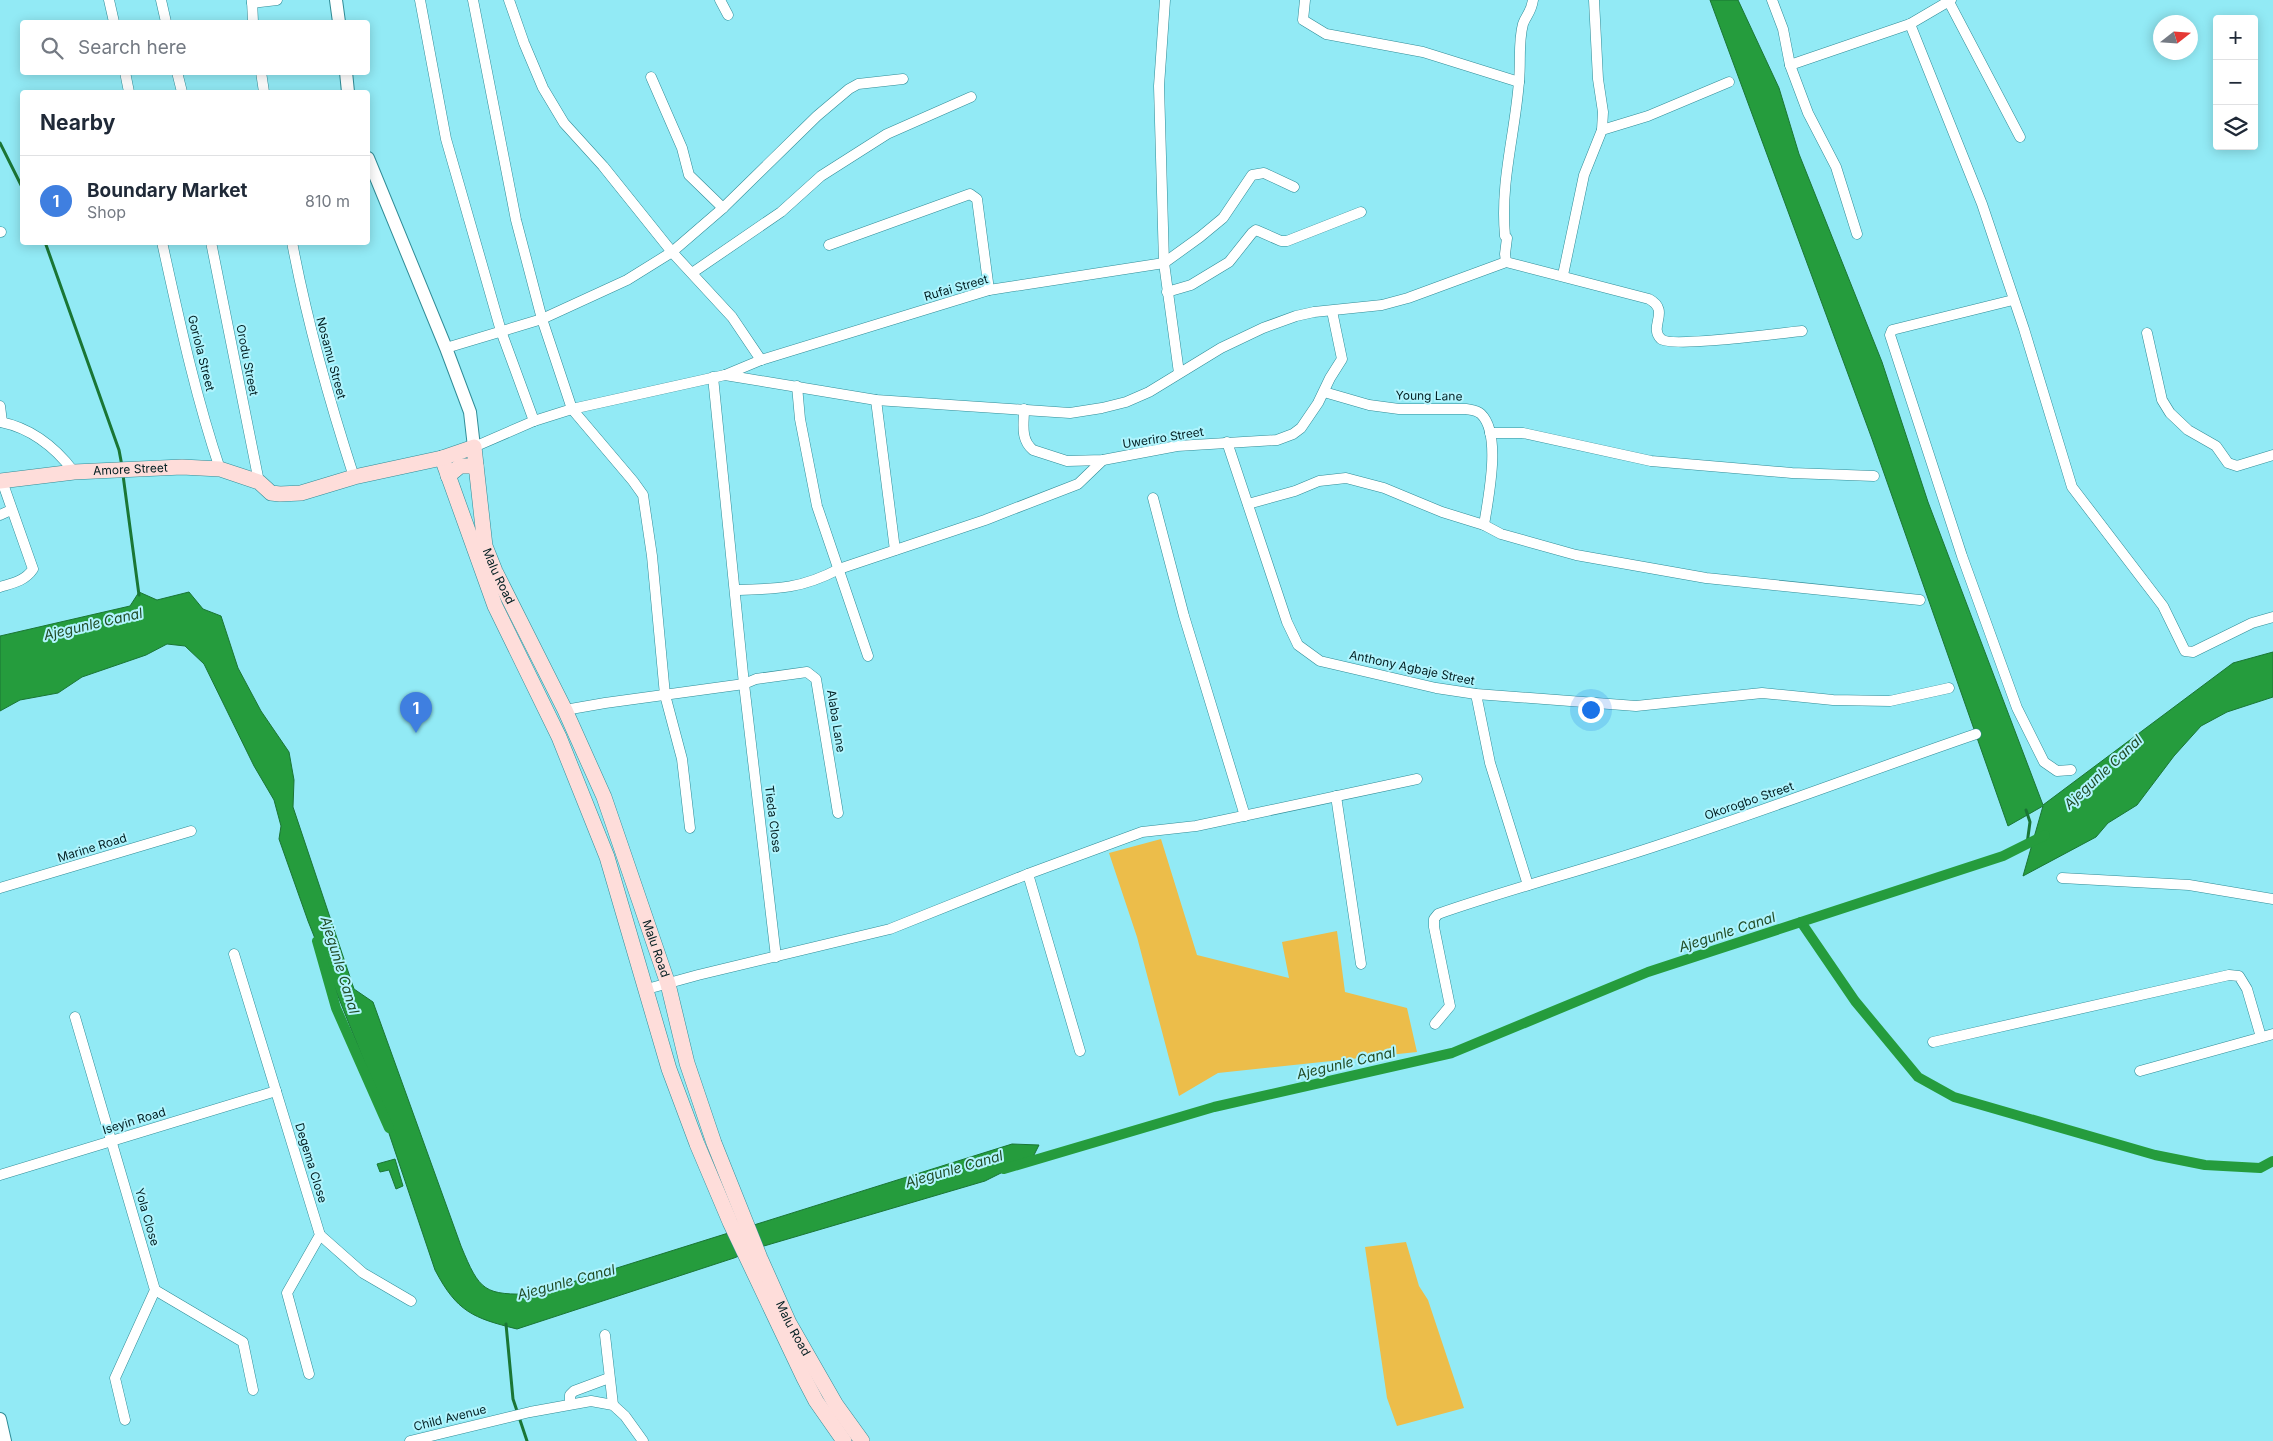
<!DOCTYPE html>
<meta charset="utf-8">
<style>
:root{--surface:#fff;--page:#f2f2f3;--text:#1f2937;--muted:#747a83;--line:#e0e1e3;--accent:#d0413d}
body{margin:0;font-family:Inter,sans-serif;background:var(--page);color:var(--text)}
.controls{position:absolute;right:15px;top:15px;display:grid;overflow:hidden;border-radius:5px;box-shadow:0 2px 12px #0003}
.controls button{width:45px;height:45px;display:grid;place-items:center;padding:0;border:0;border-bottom:1px solid var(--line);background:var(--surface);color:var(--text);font:25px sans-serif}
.compass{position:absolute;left:2153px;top:15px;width:45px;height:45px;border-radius:50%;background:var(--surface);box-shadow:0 2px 12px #0003;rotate:73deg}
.you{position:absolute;left:1590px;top:709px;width:18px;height:18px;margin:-12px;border:4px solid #fff;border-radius:50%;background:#1a73e8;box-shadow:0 0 0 8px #1a73e833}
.badge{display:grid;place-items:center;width:32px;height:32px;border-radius:50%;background:var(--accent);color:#fff;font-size:16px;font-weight:700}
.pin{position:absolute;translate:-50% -41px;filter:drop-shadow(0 1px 2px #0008)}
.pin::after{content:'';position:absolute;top:26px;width:18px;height:15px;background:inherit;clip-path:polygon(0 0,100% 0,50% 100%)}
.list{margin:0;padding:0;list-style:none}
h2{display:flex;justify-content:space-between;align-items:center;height:65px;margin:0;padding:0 20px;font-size:21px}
h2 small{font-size:16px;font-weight:400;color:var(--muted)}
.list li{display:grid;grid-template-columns:32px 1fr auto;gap:15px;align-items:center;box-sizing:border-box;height:90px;padding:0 20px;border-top:1px solid var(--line)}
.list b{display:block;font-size:19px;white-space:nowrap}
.list p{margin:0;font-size:16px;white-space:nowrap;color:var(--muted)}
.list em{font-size:16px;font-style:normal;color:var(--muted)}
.icon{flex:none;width:28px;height:28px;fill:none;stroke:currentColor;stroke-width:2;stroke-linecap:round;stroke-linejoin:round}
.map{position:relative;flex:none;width:2273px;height:1441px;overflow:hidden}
.search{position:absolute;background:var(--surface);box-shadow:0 2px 12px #0003;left:20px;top:20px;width:350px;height:55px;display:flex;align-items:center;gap:12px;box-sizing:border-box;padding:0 18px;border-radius:5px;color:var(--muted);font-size:19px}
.panel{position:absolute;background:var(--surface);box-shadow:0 2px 12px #0003;left:20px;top:90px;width:350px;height:155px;border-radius:5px}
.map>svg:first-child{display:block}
.green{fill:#ecbd4a}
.water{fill:#259c3d;stroke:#1a7635}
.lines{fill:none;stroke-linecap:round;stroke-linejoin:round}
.stream{stroke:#1a7635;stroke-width:3}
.canal{stroke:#259c3d;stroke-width:10}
.minor-casing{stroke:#308c97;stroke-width:11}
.tertiary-casing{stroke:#308c97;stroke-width:14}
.secondary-casing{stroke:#308c97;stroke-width:16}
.minor{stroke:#fff;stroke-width:10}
.tertiary{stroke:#fff;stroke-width:12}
.secondary{stroke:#feddda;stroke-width:15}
.labels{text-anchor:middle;stroke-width:4;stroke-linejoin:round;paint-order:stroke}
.street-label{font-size:12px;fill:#021e21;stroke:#b0f4fd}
.water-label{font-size:14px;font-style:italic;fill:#214c26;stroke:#b0f4fd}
</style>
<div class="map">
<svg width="2273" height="1441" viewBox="0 0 2273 1441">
<rect width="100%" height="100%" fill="#92eaf5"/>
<g class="green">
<polygon points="1161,839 1197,955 1289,978 1282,942 1337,931 1345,992 1407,1008 1417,1052 1218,1073 1179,1096 1137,937 1109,853"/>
<polygon points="1406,1242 1419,1286 1428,1300 1464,1408 1397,1426 1387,1398 1365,1247"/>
</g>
<g class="water">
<polygon points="1710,0 1738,0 1779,88 1799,154 1882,362 1928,502 2043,805 2233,663 2273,652 2273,697 2227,712 2201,726 2174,756 2137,805 2108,823 2096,837 2023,876 2043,806 2008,826 1872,439"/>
<path d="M139 592 157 600 189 592 203 609 221 616 238 668 261 711 289 752 294 780 293 807 354 989 373 1002 461 1246C480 1292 484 1295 534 1294L1012 1144 1039 1145 1033 1157 985 1181 764 1246 734 1258 517 1329C473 1318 457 1312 435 1270L369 1074 308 921 279 839 281 826 274 800 254 766 204 664 185 646 167 644 146 655 82 677 58 693 20 700 0 711V636L130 606Z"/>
<polygon points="395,1159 403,1186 396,1189 389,1170 380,1172 377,1164"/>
</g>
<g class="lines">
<g class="stream">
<polyline points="0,143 22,187"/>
<polyline points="45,242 119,450 122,466"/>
<polyline points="123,475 139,595"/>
<polyline points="2026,810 2030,822 2027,844"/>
<polyline points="506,1324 513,1399 527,1441"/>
</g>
<g class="canal">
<polyline points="1801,922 1855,1001 1918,1077 1954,1097 2155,1155 2205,1165 2260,1168 2273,1161"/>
<polyline points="317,941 336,1008 389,1128"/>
<polyline points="1004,1169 1214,1107 1452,1053 1648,972 2003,856 2045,835"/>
</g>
<defs>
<g id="minor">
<polyline points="109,0 114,22"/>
<polyline points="161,0 166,22"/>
<polyline points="252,0 253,22"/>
<polyline points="420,0 446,139 501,331 534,421"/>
<polyline points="473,0 516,220 542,319 572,409 633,481 643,495 652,556 665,695 682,759 690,828"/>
<polyline points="509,0 524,43 543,88 564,123 603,166 672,252 732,317 761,360"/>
<polyline points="720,0 728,15"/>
<polyline points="1165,0 1159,86 1164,263 1179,373"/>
<polyline points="1305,0 1303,20 1326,34 1423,52 1519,82"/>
<polyline points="1594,0 1598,79 1603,112 1602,130"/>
<polyline points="1772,0 1783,29 1790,65 1808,113 1836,167 1857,234"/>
<polyline points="1949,2 2020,137"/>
<polyline points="252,3 277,0"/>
<polyline points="1910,24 1982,204 2024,329 2072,487 2163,606 2185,651 2193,652 2252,623 2273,617"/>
<polyline points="1790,65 1910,24 1951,0"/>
<polyline points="125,72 129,92"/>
<polyline points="177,72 182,92"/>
<polyline points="261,72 264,92"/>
<polyline points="651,77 682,148 689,175 723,208"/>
<polyline points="0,232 1,232"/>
<path d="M162 242C179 319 195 395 220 469"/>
<polyline points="211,242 259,482"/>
<path d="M292 242C307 322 329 400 354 477"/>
<polyline points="829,245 970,194 977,199 989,290"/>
<path d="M1506 262 1505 254 1507 238 1505 236C1500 181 1515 135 1519 81 1521 62 1518 42 1523 24 1526 15 1531 13 1533 0"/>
<polyline points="692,273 781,212 821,176 887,134 971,97"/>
<polyline points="1563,275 1584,175 1602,130 1648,116 1729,82"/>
<polyline points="1167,292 1191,285 1229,262 1252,233 1256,230 1281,241 1287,241 1361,212"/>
<polyline points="2013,300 1892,330 1890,335 1962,556 2017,708 2044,762 2057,771 2071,770"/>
<polyline points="2147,333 2162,400 2170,413 2188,430 2216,446 2228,463 2237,466 2273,455"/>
<polyline points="446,348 542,319 627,280 672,252 723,208 817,116 849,89 858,84 903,79"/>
<path d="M725 375 876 400 1070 413 1102 408 1126 402 1149 392 1221 348 1263 328 1296 316 1314 312 1382 305 1408 298 1506 262 1649 299C1671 311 1648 326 1661 339 1671 348 1782 333 1802 331"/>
<polyline points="713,377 744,684 776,957"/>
<polyline points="797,386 800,419 817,506 868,656"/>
<path d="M1324 392 1369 405 1399 409H1466C1472 410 1477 410 1481 414 1502 434 1488 499 1484 525"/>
<polyline points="876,400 895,550"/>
<polyline points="0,406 2,422"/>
<path d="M1024 409C1024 424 1020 439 1033 450L1067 461 1103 460 1177 446 1277 440 1293 434 1301 428 1318 403 1330 378 1342 359 1332 311"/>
<path d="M0 422C31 428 55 447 74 472"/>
<polyline points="1490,433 1523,433 1651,461 1792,473 1874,476"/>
<polyline points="1227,442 1287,622 1298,645 1320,661 1436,688 1476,694 1636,706 1762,693 1833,700 1890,701 1949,688"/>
<polyline points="474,447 534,421 572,409 725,375 761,360 989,290 1164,263 1200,237 1223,218 1252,175 1264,173 1294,187"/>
<polyline points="1153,498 1184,616 1245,816"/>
<polyline points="1248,504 1295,491 1319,481 1346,478 1384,488 1442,512 1484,525 1501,534 1576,555 1706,578 1920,600"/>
<polyline points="0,515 11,510"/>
<path d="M0 587C13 583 25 581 33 569L2 481"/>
<path d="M735 590C777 589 801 589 839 569L985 520 1078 484 1103 460"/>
<polyline points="1476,694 1490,763 1528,885"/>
<polyline points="565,710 605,703 744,684 756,679 807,672 816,679 838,813"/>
<polyline points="1336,796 1361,964"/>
<polyline points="1028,874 1080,1051"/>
<polyline points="2062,878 2189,885 2273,899"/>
<polyline points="0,888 191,831"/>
<polyline points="234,954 320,1235 287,1293 309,1374"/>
<polyline points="647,989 698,975 890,929 1028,874 1142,832 1196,826 1417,779"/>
<polyline points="75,1017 155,1290 115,1378 125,1420"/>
<path d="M1435 1024 1450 1006 1434 927V919L1438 914C1512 888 1588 869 1662 844 1767 810 1871 770 1976 734"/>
<polyline points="1933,1042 2229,975 2239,976 2247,989 2261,1037"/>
<polyline points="2140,1071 2273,1034"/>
<polyline points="0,1175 276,1091"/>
<polyline points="320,1235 363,1273 411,1301"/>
<polyline points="155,1290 243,1342 253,1390"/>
<polyline points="605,1335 613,1405"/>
<polyline points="570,1404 570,1395 574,1391 609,1378"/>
<polyline points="410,1441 530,1412 591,1401 613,1405 625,1416 643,1441"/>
</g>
<g id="tertiary">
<polyline points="336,0 339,22"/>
<polyline points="346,72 348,92"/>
<polyline points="368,158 446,348 470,412 474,447"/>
<polyline points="0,1419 5,1441"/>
</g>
<g id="secondary">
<polyline points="442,458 495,606 559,737 607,857 669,1069 697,1144 730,1222 804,1378 816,1401 844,1441"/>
<polyline points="448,476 460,466 476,466"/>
<path id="s1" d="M0 481 74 472 182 467 220 469 259 482 271 493 280 494 301 493 354 477 442 458 474 447 485 546 495 571 565 710 604 797 668 984 687 1063 714 1143 760 1258 789 1323 836 1405 862 1441"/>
</g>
</defs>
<use href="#minor" class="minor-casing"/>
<use href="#tertiary" class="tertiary-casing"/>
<use href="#secondary" class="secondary-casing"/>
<use href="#minor" class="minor"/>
<use href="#tertiary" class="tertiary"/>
<use href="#secondary" class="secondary"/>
</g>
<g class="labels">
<g class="street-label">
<text transform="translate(956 288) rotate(-16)" y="4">Rufai Street</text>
<text transform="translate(201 353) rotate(76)" y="4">Goriola Street</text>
<text transform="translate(331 358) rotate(75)" y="4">Nosamu Street</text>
<text transform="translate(247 360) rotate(79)" y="4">Orodu Street</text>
<text transform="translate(1429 396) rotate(1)" y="4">Young Lane</text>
<text transform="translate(1163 438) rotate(-9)" y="4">Uweriro Street</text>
<text dy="4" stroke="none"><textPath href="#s1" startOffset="131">Amore Street</textPath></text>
<text dy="4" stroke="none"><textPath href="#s1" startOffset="620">Malu Road</textPath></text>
<text transform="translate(1412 668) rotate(12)" y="4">Anthony Agbaje Street</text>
<text transform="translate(836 721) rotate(81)" y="4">Alaba Lane</text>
<text transform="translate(1749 801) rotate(-19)" y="4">Okorogbo Street</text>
<text transform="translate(773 819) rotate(83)" y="4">Tieda Close</text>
<text transform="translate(92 848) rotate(-17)" y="4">Marine Road</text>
<text dy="4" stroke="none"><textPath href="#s1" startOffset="1025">Malu Road</textPath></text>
<text transform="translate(134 1121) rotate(-17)" y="4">Iseyin Road</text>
<text transform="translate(311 1163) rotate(73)" y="4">Degema Close</text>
<text transform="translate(147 1217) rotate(74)" y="4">Yola Close</text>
<text dy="4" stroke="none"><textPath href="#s1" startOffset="1430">Malu Road</textPath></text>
<text transform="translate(450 1418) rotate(-14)" y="4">Child Avenue</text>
</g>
<g class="water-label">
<text transform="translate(93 624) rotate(-13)" y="5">Ajegunle Canal</text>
<text transform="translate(2103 772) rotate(-43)" y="5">Ajegunle Canal</text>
<text transform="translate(1727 932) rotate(-18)" y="5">Ajegunle Canal</text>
<text transform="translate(340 965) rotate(73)" y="5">Ajegunle Canal</text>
<text transform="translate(1346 1063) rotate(-13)" y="5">Ajegunle Canal</text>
<text transform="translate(954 1169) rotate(-16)" y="5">Ajegunle Canal</text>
<text transform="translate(566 1282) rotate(-15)" y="5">Ajegunle Canal</text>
</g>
</g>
</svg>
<div class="controls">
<button>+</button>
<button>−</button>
<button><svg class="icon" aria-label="layers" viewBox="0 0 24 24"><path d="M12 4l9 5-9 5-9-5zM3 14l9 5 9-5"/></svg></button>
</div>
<svg class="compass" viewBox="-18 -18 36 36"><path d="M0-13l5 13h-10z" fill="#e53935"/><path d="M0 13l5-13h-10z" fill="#747a83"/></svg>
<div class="you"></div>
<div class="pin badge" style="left:416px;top:733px;background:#3f7fe0">1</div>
<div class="search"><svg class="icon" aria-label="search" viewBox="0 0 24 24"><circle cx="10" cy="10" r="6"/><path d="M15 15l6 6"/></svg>Search here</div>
<section class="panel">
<h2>Nearby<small></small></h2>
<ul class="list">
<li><span class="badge" style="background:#3f7fe0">1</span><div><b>Boundary Market</b><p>Shop</p></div><em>810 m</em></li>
</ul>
</section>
</div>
